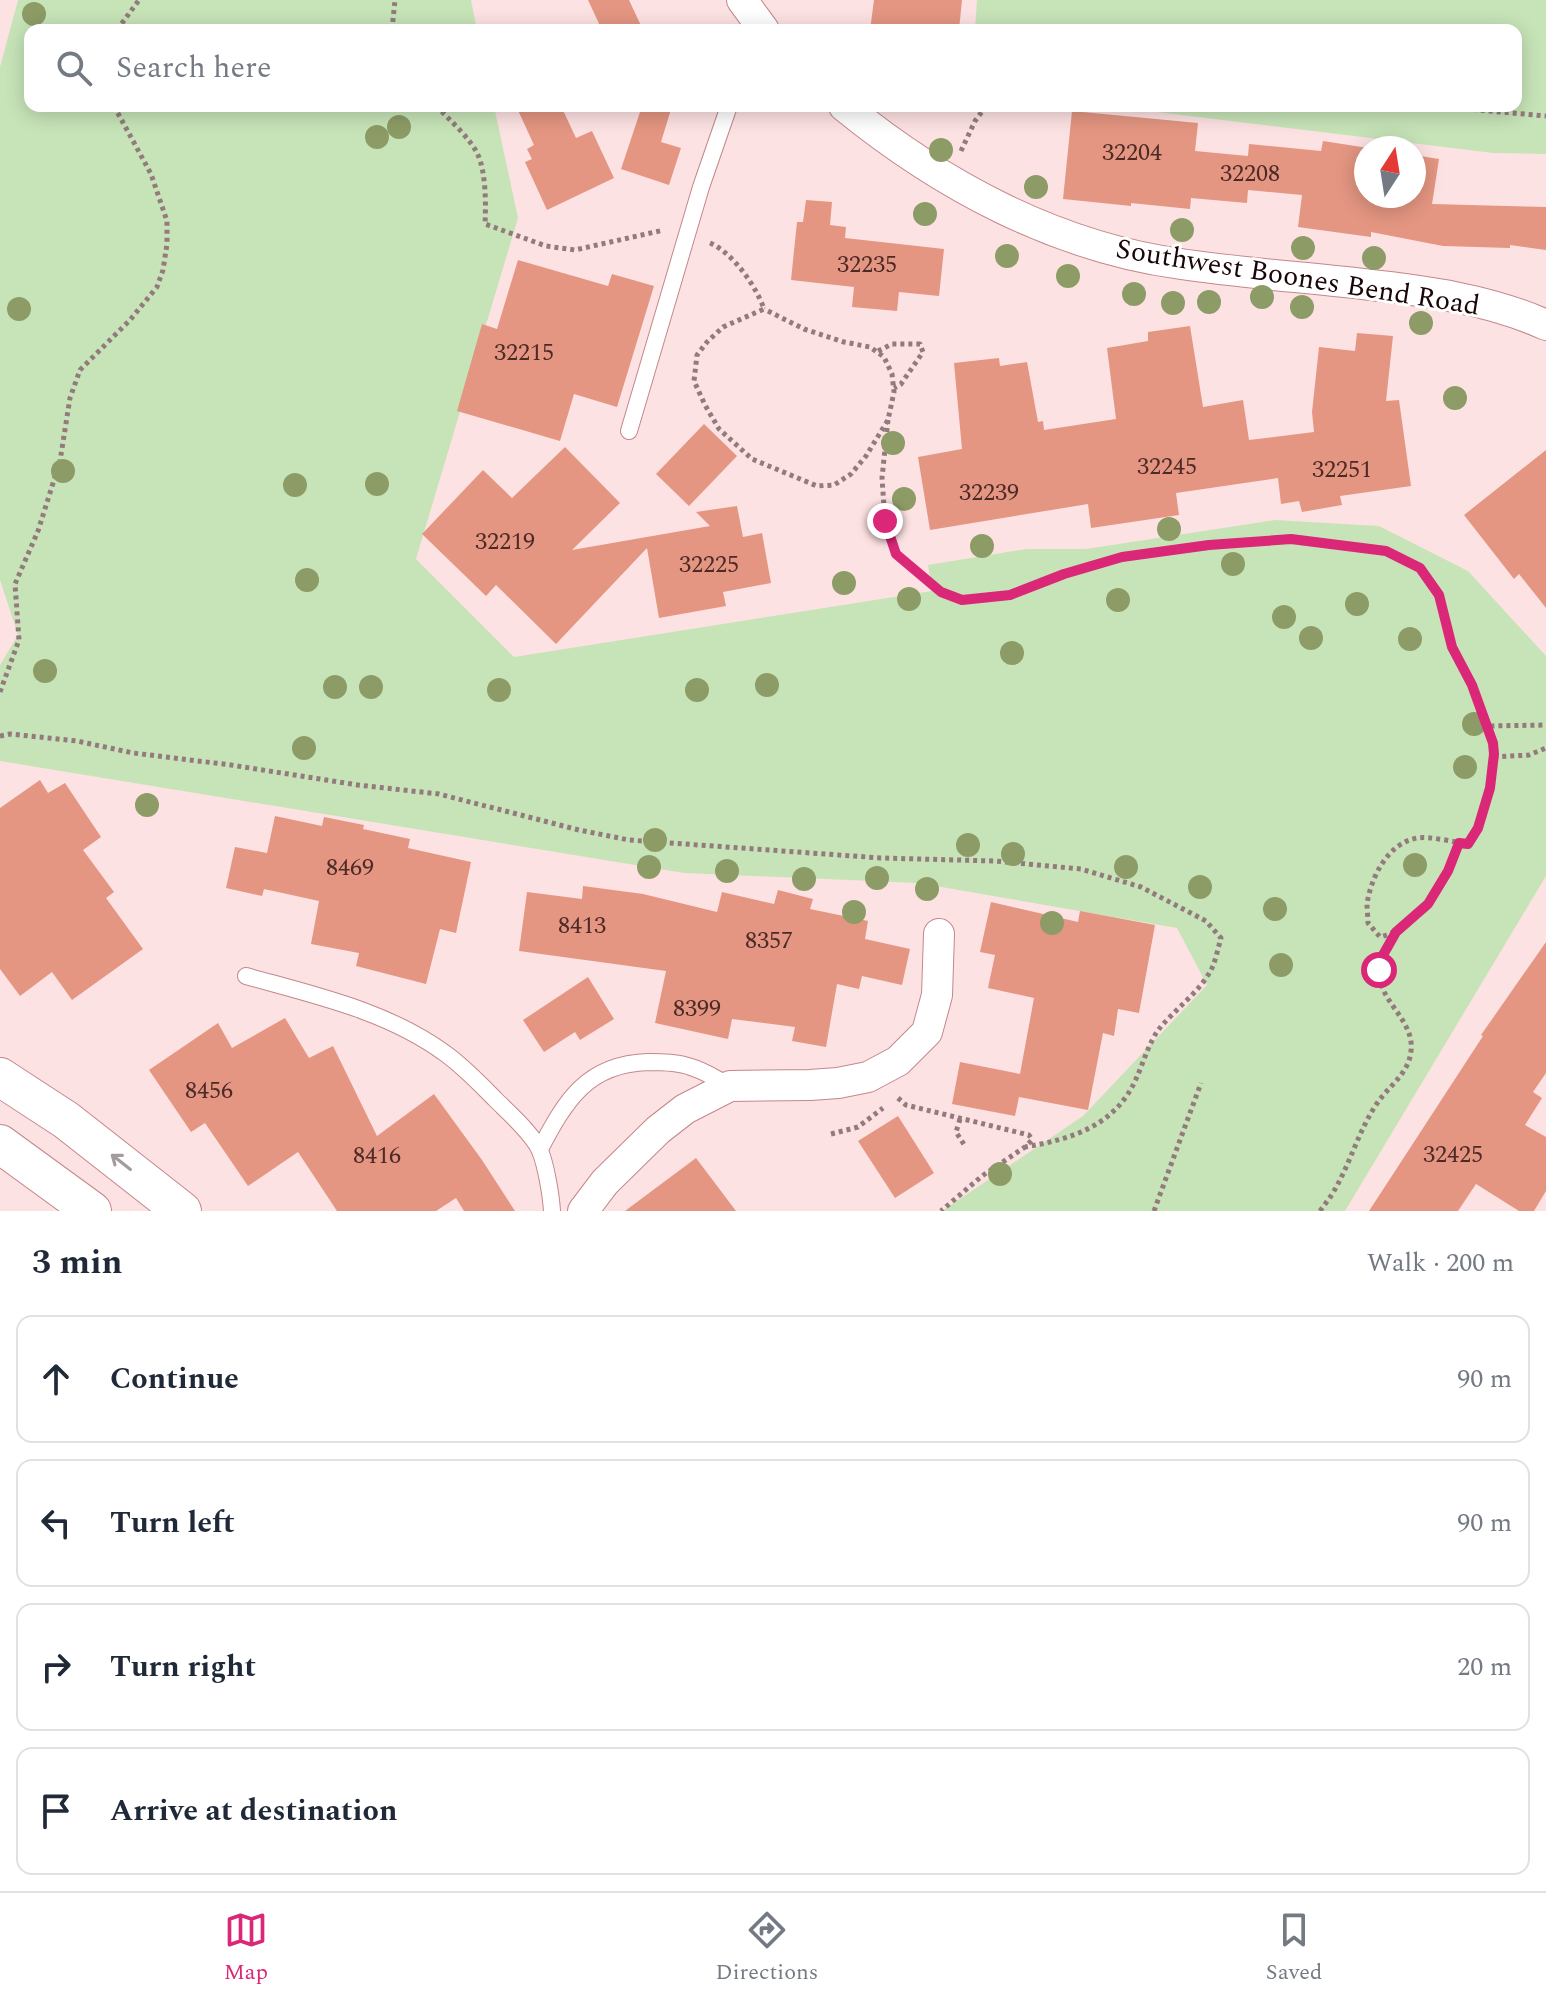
<!DOCTYPE html>
<meta charset="utf-8">
<style>
:root{--surface:#fff;--page:#f6f6f7;--text:#1f2937;--muted:#747a83;--line:#e0e1e3;--accent:#db2777}
body{margin:0;font-family:Spectral,serif;background:var(--page);color:var(--text)}
.compass{position:absolute;left:1354px;top:136px;width:72px;height:72px;border-radius:50%;background:var(--surface);box-shadow:0 4px 20px #0003;rotate:12deg}
.stop{position:absolute;width:24px;height:24px;margin:-18px;border:6px solid #db2777;border-radius:50%;background:#fff}
.stop.end{background:#db2777;border-color:#fff;box-shadow:0 2px 8px #0008}
.list{margin:0;padding:0;list-style:none}
h2{display:flex;justify-content:space-between;align-items:center;height:104px;margin:0;padding:0 32px;font-size:34px}
h2 small{font-size:26px;font-weight:400;color:var(--muted)}
.list li{display:grid;grid-template-columns:52px 1fr auto;gap:24px;align-items:center;box-sizing:border-box;height:128px;margin:0 16px 16px;padding:0 16px;border:2px solid var(--line);border-radius:16px}
.list b{display:block;font-size:30px;white-space:nowrap}
.list em{font-size:26px;font-style:normal;color:var(--muted)}
.icon{flex:none;width:44px;height:44px;fill:none;stroke:currentColor;stroke-width:2;stroke-linecap:round;stroke-linejoin:round}
.map{position:relative;flex:none;width:1546px;height:1211px;overflow:hidden}
.search{position:absolute;background:var(--surface);box-shadow:0 4px 20px #0003;left:24px;right:24px;top:24px;height:88px;display:flex;align-items:center;gap:20px;box-sizing:border-box;padding:0 28px;border-radius:16px;color:var(--muted);font-size:30px}
.sheet{height:680px;background:var(--surface)}
nav{display:flex;justify-content:space-around;align-items:center;box-sizing:border-box;height:112px;border-top:2px solid var(--line);background:var(--surface);font-size:22px;color:var(--muted)}
nav a{display:grid;justify-items:center;gap:4px}
nav .on{color:var(--accent)}
.map>svg:first-child{display:block}
.green{fill:#c7e4b8}
.building{fill:#e49682}
.lines{fill:none;stroke-linecap:round;stroke-linejoin:round}
.service-casing{stroke:#c4878b;stroke-width:18}
.minor-casing{stroke:#c4878b;stroke-width:32}
.tertiary-casing{stroke:#c4878b;stroke-width:40}
.path{stroke:#937b7d;stroke-width:5;stroke-dasharray:4 4;stroke-linecap:butt}
.service{stroke:#fff;stroke-width:16}
.minor{stroke:#fff;stroke-width:30}
.tertiary{stroke:#fff;stroke-width:38}
.tree{fill:#8d9c66}
.oneway{stroke:#a39b9c}
.route{stroke:#db2777;stroke-width:10}
.labels{text-anchor:middle;stroke-width:6;stroke-linejoin:round;paint-order:stroke}
.number-label{font-size:24px;fill:#4c2a26}
.street-label{font-size:28px;fill:#1a0608;stroke:#fff}
</style>
<div class="map">
<svg width="1546" height="1211" viewBox="0 0 1546 1211">
<rect width="100%" height="100%" fill="#fde2e3"/>
<g class="green">
<polygon points="18,0 471,0 477,30 30,30 30,106 494,106 518,218 416,559 514,657 932,591 928,565 1026,549 1086,549 1275,520 1379,526 1468,571 1546,656 1546,876 1345,1211 942,1211 1083,1116 1207,985 1177,928 918,883 684,873 0,761 0,665 18,635 0,580 0,67"/>
<polygon points="977,0 1546,0 1546,154 1493,153 1108,106 1516,106 1516,30 975,30"/>
</g>
<g class="building">
<polygon points="588,0 629,0 643,30 602,30"/>
<polygon points="874,0 962,0 959,30 870,30"/>
<polygon points="516,106 561,106 576,138 592,131 614,178 547,210 525,162 532,159 527,149 534,145"/>
<polygon points="642,106 672,106 661,142 681,148 669,185 621,169"/>
<polygon points="1072,111 1198,123 1195,151 1248,156 1249,144 1321,151 1323,141 1368,148 1366,148 1366,196 1414,196 1414,155 1439,159 1432,204 1546,207 1546,250 1510,245 1510,248 1443,246 1371,232 1371,237 1298,227 1302,195 1248,190 1247,203 1191,198 1190,209 1131,203 1131,206 1063,199"/>
<polygon points="806,200 832,202 830,225 846,227 845,238 944,249 939,296 899,292 897,311 852,307 854,287 791,280 797,222 803,222"/>
<polygon points="518,260 608,286 612,274 654,286 617,407 574,394 560,441 457,411 482,324 497,329"/>
<polygon points="1190,326 1203,407 1243,400 1249,440 1314,432 1312,412 1319,347 1355,351 1357,333 1393,336 1386,401 1399,400 1411,486 1340,496 1342,505 1302,512 1299,501 1281,504 1278,478 1176,493 1179,515 1091,528 1088,504 930,530 918,457 962,449 954,363 999,358 1000,366 1027,362 1038,422 1043,421 1044,430 1116,419 1107,348 1148,341 1148,332"/>
<polygon points="704,424 737,456 689,506 656,474"/>
<polygon points="565,447 620,503 572,550 710,526 696,512 737,506 743,537 762,533 771,583 723,592 726,606 659,618 647,548 556,644 496,585 486,596 422,534 483,470 512,498"/>
<polygon points="1546,450 1546,608 1519,574 1514,579 1464,515"/>
<polygon points="40,780 48,793 65,783 101,837 83,850 114,892 106,898 143,949 72,1000 52,972 20,996 0,969 0,808"/>
<polygon points="275,816 322,826 324,817 364,825 363,829 410,839 408,848 471,862 456,933 440,929 426,984 356,966 359,953 311,944 319,901 264,889 262,896 226,888 235,847 267,853"/>
<polygon points="583,886 643,894 717,912 722,892 774,904 778,890 813,899 810,909 868,921 865,939 910,949 902,985 862,976 859,989 837,984 826,1047 792,1041 795,1027 732,1019 728,1039 655,1023 666,971 519,951 527,892 582,899"/>
<polygon points="991,902 1078,922 1080,911 1155,925 1139,1013 1118,1009 1114,1036 1103,1033 1088,1110 1019,1097 1015,1116 952,1104 960,1062 1020,1074 1034,998 988,988 995,955 980,952"/>
<polygon points="1546,942 1546,1073 1533,1092 1542,1098 1525,1125 1546,1137 1546,1191 1534,1211 1519,1211 1476,1184 1458,1211 1369,1211 1483,1036 1481,1035"/>
<polygon points="588,977 614,1019 580,1040 575,1032 544,1052 523,1020"/>
<polygon points="285,1018 309,1058 333,1046 377,1136 434,1094 482,1160 515,1211 464,1211 456,1198 436,1211 337,1211 298,1152 248,1186 205,1123 191,1132 149,1070 218,1023 232,1048"/>
<polygon points="898,1116 934,1173 895,1198 858,1141"/>
<polygon points="696,1158 736,1211 625,1211"/>
</g>
<g class="lines">
<defs>
<g id="service">
<polyline points="629,431 701,187 729,106"/>
<path d="M246 976C314 995 388 1011 446 1054 464 1067 480 1084 496 1100 508 1112 534 1135 540 1151 546 1165 551 1195 552 1211"/>
<path d="M540 1149C566 1100 587 1064 648 1062 662 1062 678 1062 691 1067 705 1071 718 1080 730 1086"/>
</g>
<g id="minor">
<polyline points="742,0 764,30"/>
<path d="M844 106C941 185 1056 247 1181 264 1241 273 1302 277 1363 284 1426 291 1488 299 1546 325"/>
<polyline points="583,1211 605,1182 658,1130 685,1109 730,1086 810,1085 838,1083 868,1077 898,1061 927,1032 937,995 939,934"/>
</g>
<g id="tertiary">
<polyline points="0,1077 66,1120 182,1211"/>
<polyline points="0,1144 92,1211"/>
</g>
</defs>
<use href="#service" class="service-casing"/>
<use href="#minor" class="minor-casing"/>
<use href="#tertiary" class="tertiary-casing"/>
<g class="path">
<polyline points="117,30 139,0"/>
<polyline points="392,30 395,0"/>
<path d="M436 106C448 118 471 139 478 155 486 173 486 205 485 224L546 246 575 250 664 230"/>
<polyline points="1433,106 1546,116"/>
<polyline points="961,151 975,121 986,106"/>
<path d="M710 243C733 253 756 286 764 309L723 327 707 342 697 355 694 381 705 405 719 429 752 459 817 486 834 485 851 474 866 456 888 420 894 392 892 374 884 357 870 347 844 342 804 329 764 309"/>
<polyline points="878,351 892,344 920,344 923,352 901,384 894,388"/>
<polyline points="888,420 882,478 885,521 896,554 941,592 962,600 1010,595 1064,574 1122,557 1209,545 1291,539 1386,551 1420,568 1439,595 1452,647 1472,685 1488,726 1546,725"/>
<polyline points="0,692 19,640 15,584 38,531 60,461 70,398 80,370 130,320 157,287 163,270 167,244 167,221 151,174 114,106"/>
<polyline points="1488,726 1493,743 1494,757 1529,755 1546,748"/>
<path d="M0 736 10 734 77 741 133 753 231 765 358 785 439 794 579 830 629 840 881 858 995 861 1081 869 1141 887 1206 921 1221 938C1218 948 1216 959 1212 968 1201 991 1175 1009 1159 1029 1149 1042 1143 1064 1136 1079 1115 1126 1072 1139 1025 1147"/>
<path d="M1459 843C1444 880 1422 926 1380 937L1368 923C1368 917 1367 910 1367 904 1371 877 1388 843 1417 838 1430 836 1454 842 1468 844 1485 816 1490 786 1494 754"/>
<polyline points="898,1098 906,1105 1029,1135 1032,1140 1025,1147 982,1176 941,1211"/>
<polyline points="960,1119 956,1132 965,1146"/>
<polyline points="831,1134 858,1127 883,1108"/>
<polyline points="1154,1211 1201,1083"/>
<path d="M1320 1211C1325 1204 1330 1198 1334 1191 1351 1162 1359 1129 1378 1102 1390 1085 1409 1073 1411 1051 1415 1018 1374 999 1380 967 1382 954 1389 944 1396 933"/>
</g>
<use href="#service" class="service"/>
<use href="#minor" class="minor"/>
<use href="#tertiary" class="tertiary"/>
</g>
<g class="tree">
<circle cx="34" cy="14" r="12"/>
<circle cx="399" cy="127" r="12"/>
<circle cx="377" cy="137" r="12"/>
<circle cx="941" cy="150" r="12"/>
<circle cx="1036" cy="187" r="12"/>
<circle cx="925" cy="214" r="12"/>
<circle cx="1182" cy="230" r="12"/>
<circle cx="1303" cy="248" r="12"/>
<circle cx="1007" cy="256" r="12"/>
<circle cx="1374" cy="258" r="12"/>
<circle cx="1068" cy="276" r="12"/>
<circle cx="1134" cy="294" r="12"/>
<circle cx="1262" cy="297" r="12"/>
<circle cx="1209" cy="302" r="12"/>
<circle cx="1173" cy="303" r="12"/>
<circle cx="1302" cy="307" r="12"/>
<circle cx="19" cy="309" r="12"/>
<circle cx="1421" cy="323" r="12"/>
<circle cx="1455" cy="398" r="12"/>
<circle cx="893" cy="443" r="12"/>
<circle cx="63" cy="471" r="12"/>
<circle cx="377" cy="484" r="12"/>
<circle cx="295" cy="485" r="12"/>
<circle cx="904" cy="499" r="12"/>
<circle cx="1169" cy="529" r="12"/>
<circle cx="982" cy="546" r="12"/>
<circle cx="1233" cy="564" r="12"/>
<circle cx="307" cy="580" r="12"/>
<circle cx="844" cy="583" r="12"/>
<circle cx="909" cy="599" r="12"/>
<circle cx="1118" cy="600" r="12"/>
<circle cx="1357" cy="604" r="12"/>
<circle cx="1284" cy="617" r="12"/>
<circle cx="1311" cy="638" r="12"/>
<circle cx="1410" cy="639" r="12"/>
<circle cx="1012" cy="653" r="12"/>
<circle cx="45" cy="671" r="12"/>
<circle cx="767" cy="685" r="12"/>
<circle cx="335" cy="687" r="12"/>
<circle cx="371" cy="687" r="12"/>
<circle cx="499" cy="690" r="12"/>
<circle cx="697" cy="690" r="12"/>
<circle cx="1474" cy="724" r="12"/>
<circle cx="304" cy="748" r="12"/>
<circle cx="1465" cy="767" r="12"/>
<circle cx="147" cy="805" r="12"/>
<circle cx="655" cy="840" r="12"/>
<circle cx="968" cy="845" r="12"/>
<circle cx="1013" cy="854" r="12"/>
<circle cx="1415" cy="865" r="12"/>
<circle cx="649" cy="867" r="12"/>
<circle cx="1126" cy="867" r="12"/>
<circle cx="727" cy="871" r="12"/>
<circle cx="877" cy="878" r="12"/>
<circle cx="804" cy="879" r="12"/>
<circle cx="1200" cy="887" r="12"/>
<circle cx="927" cy="889" r="12"/>
<circle cx="1275" cy="909" r="12"/>
<circle cx="854" cy="912" r="12"/>
<circle cx="1052" cy="923" r="12"/>
<circle cx="1281" cy="965" r="12"/>
<circle cx="1000" cy="1174" r="12"/>
</g>
<defs><path id="oneway-shaft" d="M-6 0H5M1.5-3L5.5 0L1.5 3" fill="none" stroke-width="1.6" stroke-linecap="round" stroke-linejoin="round" transform="scale(2)"/></defs>
<use class="oneway" href="#oneway-shaft" transform="translate(121 1162) rotate(-142)"/>
<g class="lines">
<polyline class="route" points="885,521 896,554 941,592 962,600 1010,595 1064,574 1122,557 1209,545 1291,539 1386,551 1420,568 1439,595 1452,647 1472,685 1493,743 1494,754 1490,788 1478,828 1468,844 1459,843 1448,871 1428,904 1396,932 1383,955 1379,970"/>
</g>
<g class="labels">
<g class="number-label">
<text x="1132" y="160">32204</text>
<text x="1250" y="181">32208</text>
<text x="867" y="272">32235</text>
<text x="524" y="360">32215</text>
<text x="1167" y="474">32245</text>
<text x="1342" y="477">32251</text>
<text x="989" y="500">32239</text>
<text x="505" y="549">32219</text>
<text x="709" y="572">32225</text>
<text x="350" y="875">8469</text>
<text x="582" y="933">8413</text>
<text x="769" y="948">8357</text>
<text x="697" y="1016">8399</text>
<text x="209" y="1098">8456</text>
<text x="1453" y="1162">32425</text>
<text x="377" y="1163">8416</text>
</g>
<g class="street-label">
<text transform="translate(1298 276) rotate(9)" y="10">Southwest Boones Bend Road</text>
</g>
</g>
</svg>
<svg class="compass" viewBox="-18 -18 36 36"><path d="M0-13l5 13h-10z" fill="#e53935"/><path d="M0 13l5-13h-10z" fill="#747a83"/></svg>
<div class="stop" style="left:1379px;top:970px"></div>
<div class="stop end" style="left:885px;top:521px"></div>
<div class="search"><svg class="icon" aria-label="search" viewBox="0 0 24 24"><circle cx="10" cy="10" r="6"/><path d="M15 15l6 6"/></svg>Search here</div>
</div>
<section class="sheet">
<h2>3 min<small>Walk · 200 m</small></h2>
<ul class="list">
<li><svg class="icon" aria-label="ahead" viewBox="0 0 24 24"><path d="M12 20V5M6 11l6-6 6 6"/></svg><div><b>Continue</b></div><em>90 m</em></li>
<li><svg class="icon" aria-label="left" viewBox="0 0 24 24"><path d="M17 20v-9H6M10 6l-5 5 5 5"/></svg><div><b>Turn left</b></div><em>90 m</em></li>
<li><svg class="icon" aria-label="right" viewBox="0 0 24 24"><path d="M7 20v-9h11M14 6l5 5-5 5"/></svg><div><b>Turn right</b></div><em>20 m</em></li>
<li><svg class="icon" aria-label="arrive" viewBox="0 0 24 24"><path d="M6 21V4h12l-3 4 3 4H6"/></svg><div><b>Arrive at destination</b></div></li>
</ul>
</section>
<nav>
<a class="on"><svg class="icon" aria-label="map" viewBox="0 0 24 24"><path d="M3 6l6-2 6 2 6-2v14l-6 2-6-2-6 2zM9 4v14M15 6v14"/></svg>Map</a>
<a><svg class="icon" aria-label="directions" viewBox="0 0 24 24"><path d="M12 3l9 9-9 9-9-9zM9 14v-3h6M13 9l2 2-2 2"/></svg>Directions</a>
<a><svg class="icon" aria-label="saved" viewBox="0 0 24 24"><path d="M7 4h10v16l-5-4-5 4z"/></svg>Saved</a>
</nav>
